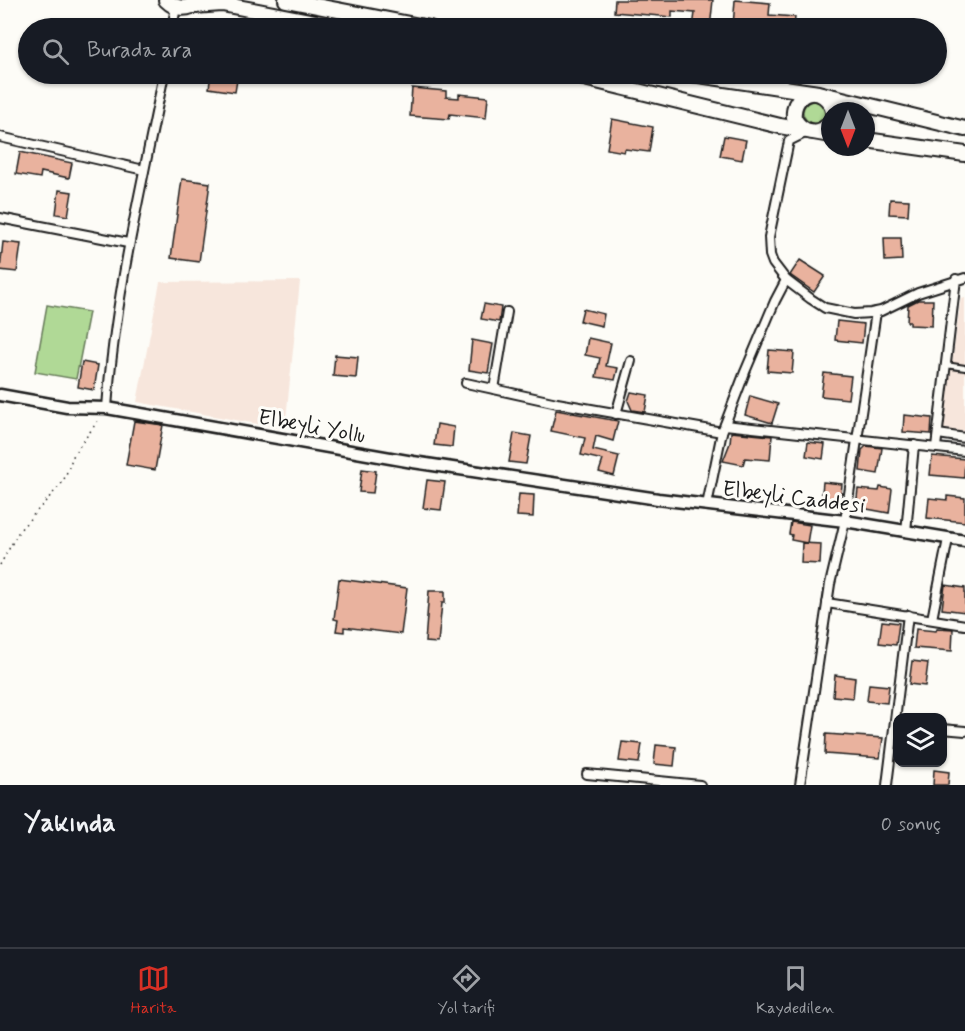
<!DOCTYPE html>
<html lang="tr">
<meta charset="utf-8">
<style>
:root{--surface:#171b24;--page:#20242c;--text:#f1f3f6;--muted:#9ea1a6;--line:#363941;--accent:#d93025}
body{margin:0;font-family:Mynerve,sans-serif;background:var(--page);color:var(--text)}
.controls{position:absolute;right:18px;bottom:18px;display:grid;overflow:hidden;border-radius:12px;box-shadow:0 2px 4px #0004}
.controls button{width:54px;height:54px;display:grid;place-items:center;padding:0;border:0;border-bottom:2px solid var(--line);background:var(--surface);color:var(--text);font:30px sans-serif}
.compass{position:absolute;left:821px;top:102px;width:54px;height:54px;border-radius:50%;background:var(--surface);box-shadow:0 2px 4px #0004;rotate:180deg}
.list{margin:0;padding:0;list-style:none}
h2{display:flex;justify-content:space-between;align-items:center;height:78px;margin:0;padding:0 24px;font-size:26px}
h2 small{font-size:20px;font-weight:400;color:var(--muted)}
.icon{flex:none;width:33px;height:33px;fill:none;stroke:currentColor;stroke-width:2;stroke-linecap:round;stroke-linejoin:round}
.map{position:relative;flex:none;width:965px;height:785px;overflow:hidden}
.search{position:absolute;background:var(--surface);box-shadow:0 2px 4px #0004;left:18px;right:18px;top:18px;height:66px;display:flex;align-items:center;gap:15px;box-sizing:border-box;padding:0 21px;border-radius:33px;color:var(--muted);font-size:22px}
.sheet{height:162px;background:var(--surface)}
nav{display:flex;justify-content:space-around;align-items:center;box-sizing:border-box;height:84px;border-top:2px solid var(--line);background:var(--surface);font-size:16px;color:var(--muted)}
nav a{display:grid;justify-items:center;gap:3px}
nav .on{color:var(--accent)}
.map>svg:first-child{display:block}
.built{fill:#f7e6dc}
.green{fill:#b0d996;stroke:#667a59;stroke-width:1.5}
.building{fill:#e9b29e;stroke:#1c1c1c;stroke-width:1.5}
.lines{fill:none;stroke-linecap:round;stroke-linejoin:round}
.lane-casing{stroke:#1c1c1c;stroke-width:8}
.street-casing{stroke:#1c1c1c;stroke-width:12}
.secondary-casing{stroke:#1c1c1c;stroke-width:15}
.highway-casing{stroke:#1c1c1c;stroke-width:18}
.path{stroke:#1c1c1c;stroke-width:1.5;stroke-dasharray:1.5 4.5;stroke-linecap:butt}
.lane{stroke:#fdfcf7;stroke-width:4}
.street{stroke:#fdfcf7;stroke-width:8}
.secondary{stroke:#fdfcf7;stroke-width:10}
.highway{stroke:#fdfcf7;stroke-width:14}
.labels{text-anchor:middle;stroke-width:6;stroke-linejoin:round;paint-order:stroke}
.street-label{font-size:22px;fill:#1c1c1c;stroke:#fdfcf7}
</style>
<div class="map">
<svg width="965" height="785" viewBox="0 0 965 785">
<rect width="100%" height="100%" fill="#fdfcf7"/>
<filter id="ink" filterUnits="userSpaceOnUse"><feTurbulence type="fractalNoise" baseFrequency=".0167" numOctaves="2"/><feDisplacementMap in="SourceGraphic" scale="12" xChannelSelector="R" yChannelSelector="G"/><feConvolveMatrix kernelMatrix="1 2 1 2 8 2 1 2 1" color-interpolation-filters="sRGB"/></filter>
<g filter="url(#ink)">
<g class="built">
<polygon points="300,281 285,429 137,402 160,282"/>
<polygon points="961,297 965,298 965,432 943,429"/>
</g>
<g class="green">
<circle cx="814" cy="112" r="11"/>
<polygon points="47,305 89,312 76,379 35,372"/>
</g>
<g class="building">
<polygon points="615,0 713,0 710,28 693,27 695,13 672,11 672,17 614,12"/>
<polygon points="735,0 770,3 769,15 795,17 794,28 733,27"/>
<polygon points="211,74 238,74 235,92 209,88"/>
<polygon points="412,88 446,91 446,97 459,98 459,94 488,97 486,118 450,114 449,119 410,116"/>
<polygon points="612,119 653,127 649,152 625,149 624,152 607,149"/>
<polygon points="724,136 746,140 742,160 720,156"/>
<polygon points="20,152 72,163 69,178 41,172 40,178 16,174"/>
<polygon points="182,179 210,183 199,262 171,258"/>
<polygon points="59,190 72,192 68,216 56,214"/>
<polygon points="890,199 909,200 908,215 889,214"/>
<polygon points="884,238 901,238 902,260 885,261"/>
<polygon points="3,242 21,244 17,272 0,270"/>
<polygon points="800,260 825,276 814,292 790,275"/>
<polygon points="918,300 933,300 932,326 910,325 910,322 907,322 908,305"/>
<polygon points="484,304 501,307 499,322 481,319"/>
<polygon points="583,309 604,314 602,326 580,321"/>
<polygon points="837,321 864,324 862,343 835,340"/>
<polygon points="588,338 611,343 606,366 618,368 615,380 596,377 600,358 585,355"/>
<polygon points="472,340 493,344 488,373 469,370"/>
<polygon points="769,350 794,352 792,373 767,371"/>
<polygon points="335,355 358,357 356,378 333,376"/>
<polygon points="82,362 98,365 94,390 78,387"/>
<polygon points="824,373 851,376 848,399 821,396"/>
<polygon points="631,392 648,395 645,412 632,410 628,401"/>
<polygon points="750,396 778,404 772,423 745,415"/>
<polygon points="556,410 618,421 613,441 596,436 593,450 619,456 614,476 599,472 603,460 581,455 585,438 551,431"/>
<polygon points="904,415 932,418 931,434 903,432"/>
<polygon points="134,421 163,425 155,470 126,465"/>
<polygon points="437,424 454,427 452,447 434,445"/>
<polygon points="731,432 772,436 770,460 745,458 743,465 723,461 730,443"/>
<polygon points="514,433 531,436 526,464 509,462"/>
<polygon points="808,442 825,444 823,459 806,456"/>
<polygon points="866,446 882,448 878,474 860,471 862,450"/>
<polygon points="932,456 965,459 964,478 930,475"/>
<polygon points="362,469 376,471 373,493 359,492"/>
<polygon points="427,480 445,482 441,510 423,508"/>
<polygon points="823,482 842,484 840,505 821,503"/>
<polygon points="880,487 892,489 889,513 856,507 858,489 879,491"/>
<polygon points="519,494 534,495 533,517 517,516"/>
<polygon points="947,496 965,498 965,522 927,518 929,498 947,500"/>
<polygon points="791,522 810,525 807,543 791,540 792,535 789,534"/>
<polygon points="802,543 821,544 820,564 801,563"/>
<polygon points="339,579 407,588 401,634 344,627 344,632 336,631 338,620 334,619"/>
<polygon points="945,585 965,588 965,612 942,609"/>
<polygon points="429,591 445,591 445,603 442,603 438,643 425,642"/>
<polygon points="882,621 899,623 896,645 879,643"/>
<polygon points="937,628 953,629 952,651 914,648 916,629 936,631"/>
<polygon points="912,661 928,663 925,686 909,684"/>
<polygon points="835,675 855,678 853,698 833,696"/>
<polygon points="869,684 889,686 887,703 867,701"/>
<polygon points="826,734 883,738 880,758 825,754"/>
<polygon points="622,742 642,744 639,763 619,761"/>
<polygon points="656,745 676,747 674,766 654,764"/>
<polygon points="934,770 949,772 948,785 933,785"/>
</g>
<g class="lines">
<defs>
<polyline id="lane" points="946,365 965,368"/>
<g id="street">
<polyline points="172,28 176,7"/>
<polyline points="807,132 789,141 769,237 770,255 773,263 786,280 811,299 825,308 854,314 871,313 881,311 918,293 965,278"/>
<polyline points="0,137 144,170"/>
<polyline points="0,218 128,243"/>
<polyline points="466,383 557,403 722,432"/>
<polyline points="494,389 507,312"/>
<path d="M107 408C115 294 142 185 164 74"/>
<polyline points="616,414 631,361"/>
<polyline points="725,425 965,451"/>
<polyline points="938,434 965,438"/>
<polyline points="936,447 956,279"/>
<polyline points="707,505 722,432 745,372 775,301 786,280"/>
<polyline points="906,532 914,445"/>
<polyline points="827,603 965,625"/>
<polyline points="932,619 948,539"/>
<polyline points="942,729 965,731"/>
<polyline points="587,774 700,785"/>
<polyline points="800,785 830,584 845,521 876,312"/>
<polyline points="887,785 908,615"/>
</g>
<polyline id="secondary" points="0,395 67,407 107,408 413,462 658,499 845,521 965,541"/>
<g id="highway">
<path d="M166 0C177 11 189 10 201 0"/>
<polyline points="286,0 430,28"/>
<polyline points="194,6 222,4 346,28"/>
<polyline points="568,74 780,126 830,135"/>
<polyline points="692,74 818,93 965,129"/>
<path d="M830 123C818 137 802 133 794 118 791 89 826 83 833 111"/>
<polyline points="866,140 965,154"/>
</g>
</defs>
<use href="#lane" class="lane-casing"/>
<use href="#street" class="street-casing"/>
<use href="#secondary" class="secondary-casing"/>
<use href="#highway" class="highway-casing"/>
<polyline class="path" points="0,565 19,531 63,482 74,454 100,418"/>
<use href="#lane" class="lane"/>
<use href="#street" class="street"/>
<use href="#secondary" class="secondary"/>
<use href="#highway" class="highway"/>
</g>
</g>
<g class="labels">
<g class="street-label">
<text transform="translate(312 425) rotate(10)" y="8">Elbeyli Yollu</text>
<text transform="translate(794 496) rotate(7)" y="8">Elbeyli Caddesi</text>
</g>
</g>
</svg>
<div class="controls">
<button><svg class="icon" aria-label="layers" viewBox="0 0 24 24"><path d="M12 4l9 5-9 5-9-5zM3 14l9 5 9-5"/></svg></button>
</div>
<svg class="compass" viewBox="-18 -18 36 36"><path d="M0-13l5 13h-10z" fill="#e53935"/><path d="M0 13l5-13h-10z" fill="#9ea1a6"/></svg>
<div class="search"><svg class="icon" aria-label="search" viewBox="0 0 24 24"><circle cx="10" cy="10" r="6"/><path d="M15 15l6 6"/></svg>Burada ara</div>
</div>
<section class="sheet">
<h2>Yakında<small>0 sonuç</small></h2>
<ul class="list">
</ul>
</section>
<nav>
<a class="on"><svg class="icon" aria-label="map" viewBox="0 0 24 24"><path d="M3 6l6-2 6 2 6-2v14l-6 2-6-2-6 2zM9 4v14M15 6v14"/></svg>Harita</a>
<a><svg class="icon" aria-label="directions" viewBox="0 0 24 24"><path d="M12 3l9 9-9 9-9-9zM9 14v-3h6M13 9l2 2-2 2"/></svg>Yol tarifi</a>
<a><svg class="icon" aria-label="saved" viewBox="0 0 24 24"><path d="M7 4h10v16l-5-4-5 4z"/></svg>Kaydedilen</a>
</nav>
